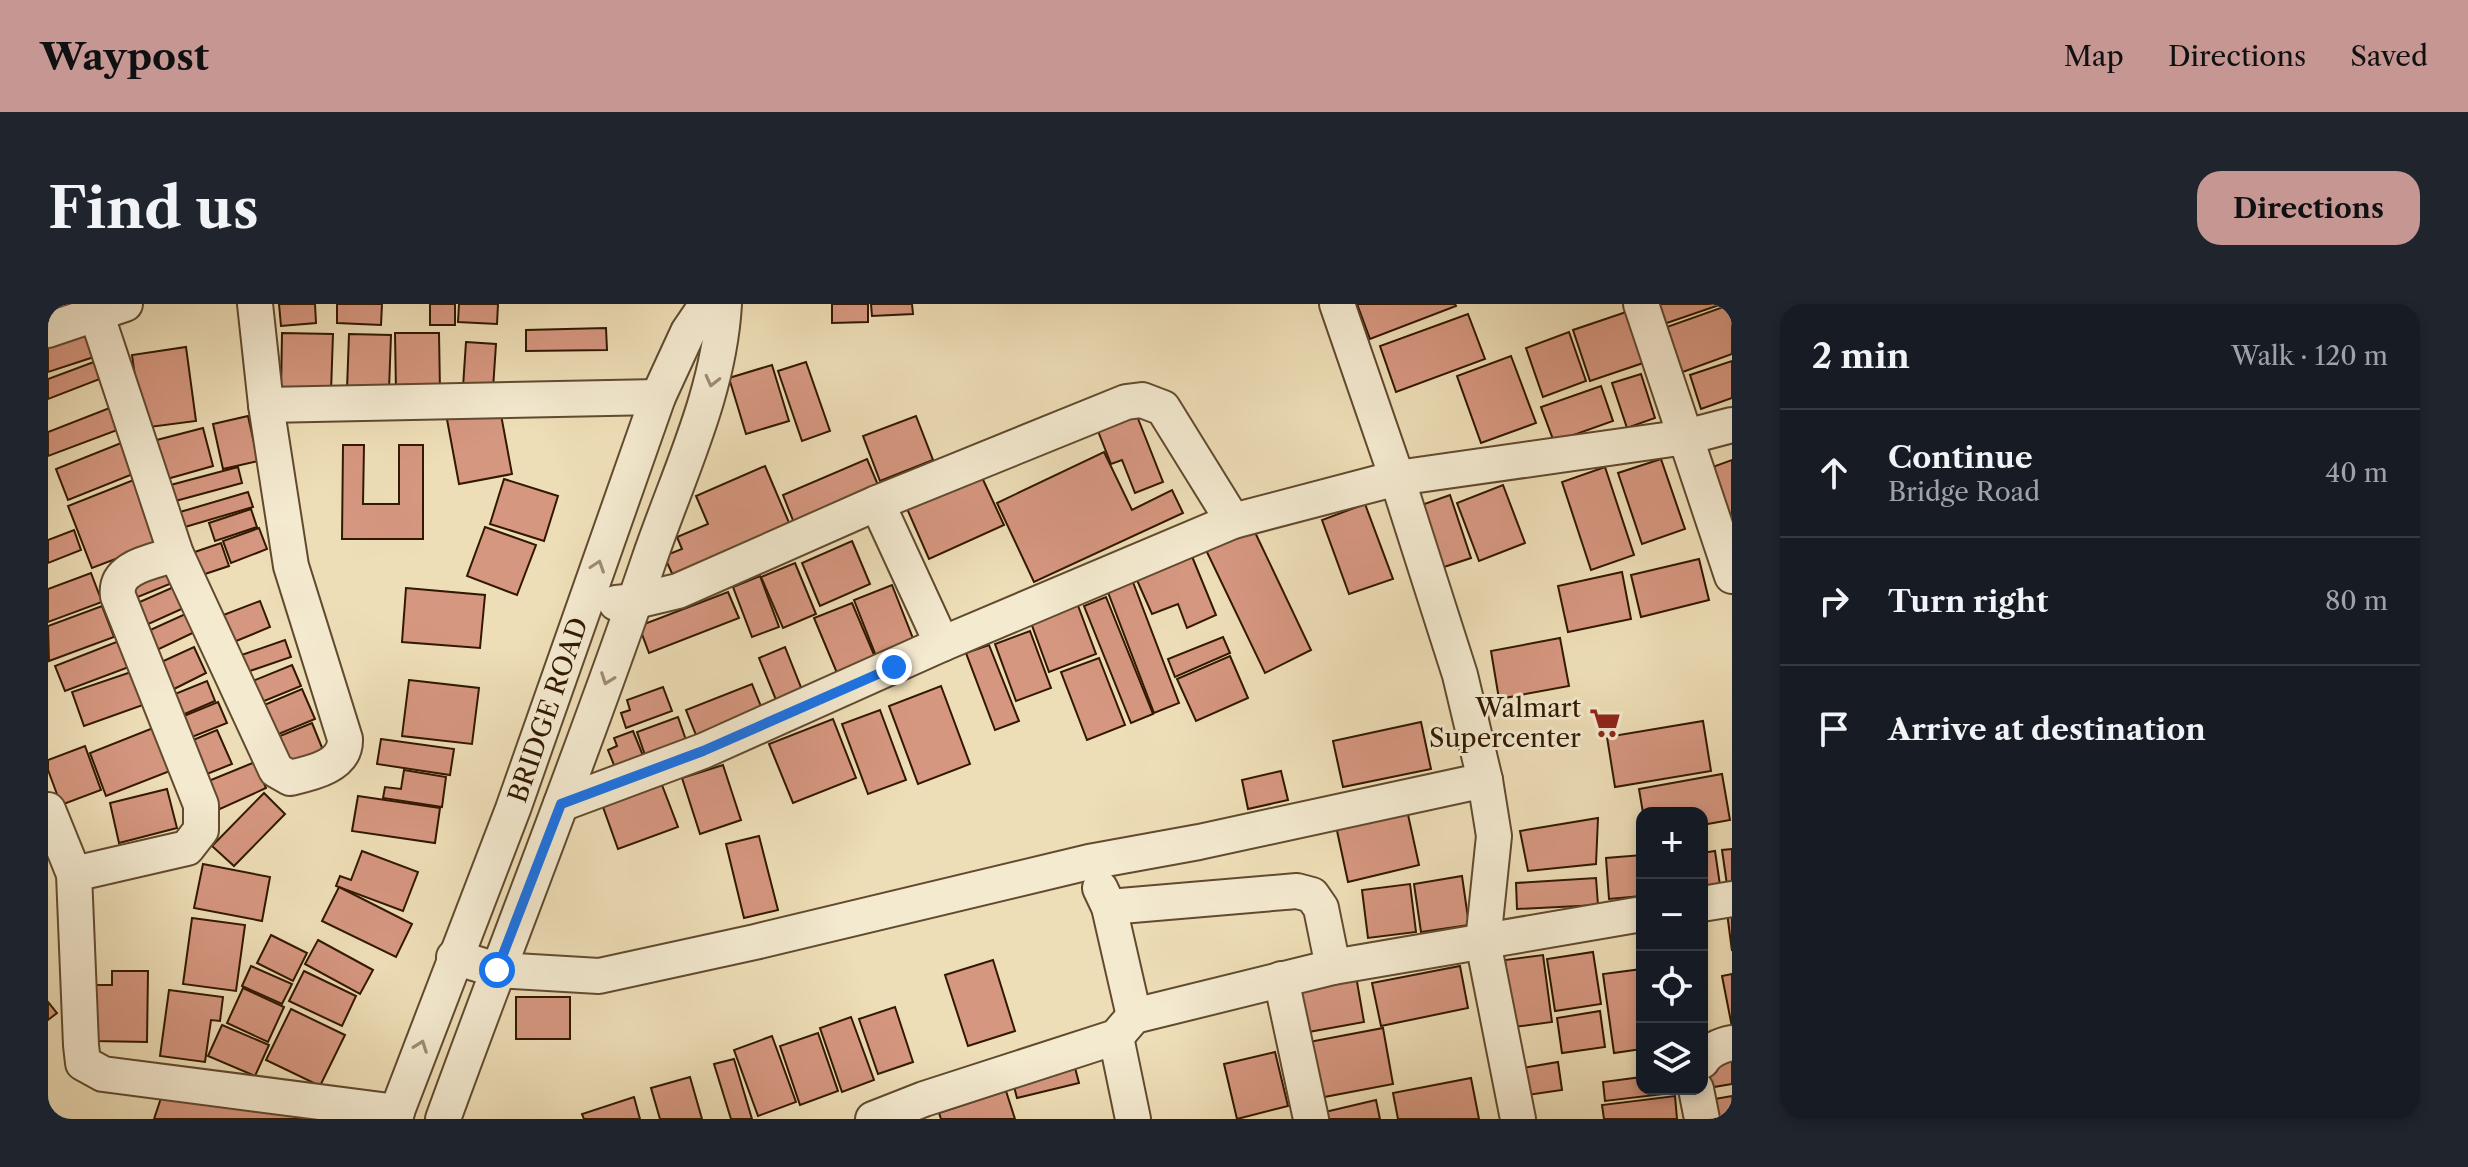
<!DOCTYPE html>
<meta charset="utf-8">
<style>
:root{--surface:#171b24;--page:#20242c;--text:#f1f3f6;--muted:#9ea1a6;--line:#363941;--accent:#c59692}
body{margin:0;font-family:"Libre Caslon Text",serif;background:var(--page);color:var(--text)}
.controls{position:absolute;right:24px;bottom:24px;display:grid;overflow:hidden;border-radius:16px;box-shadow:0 4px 12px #0003}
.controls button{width:72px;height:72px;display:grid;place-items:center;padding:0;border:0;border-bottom:2px solid var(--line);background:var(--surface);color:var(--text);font:40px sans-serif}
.stop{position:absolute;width:24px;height:24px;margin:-18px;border:6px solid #1a73e8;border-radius:50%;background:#fff}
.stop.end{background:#1a73e8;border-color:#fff;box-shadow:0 2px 8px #0008}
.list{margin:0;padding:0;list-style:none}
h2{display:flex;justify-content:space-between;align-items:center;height:104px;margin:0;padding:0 32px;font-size:34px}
h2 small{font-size:26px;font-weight:400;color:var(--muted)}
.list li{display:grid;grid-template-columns:52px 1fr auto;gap:24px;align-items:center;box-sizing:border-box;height:128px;padding:0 32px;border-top:2px solid var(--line)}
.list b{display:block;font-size:30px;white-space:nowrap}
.list p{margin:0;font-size:26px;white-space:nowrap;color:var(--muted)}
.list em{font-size:26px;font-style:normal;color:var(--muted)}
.icon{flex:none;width:44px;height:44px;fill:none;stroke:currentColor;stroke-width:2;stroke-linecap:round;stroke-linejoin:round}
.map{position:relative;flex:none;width:1684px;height:815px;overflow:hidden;border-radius:24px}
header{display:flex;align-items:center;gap:48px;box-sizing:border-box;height:112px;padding:0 40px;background:var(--accent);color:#111}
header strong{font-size:38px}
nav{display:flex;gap:44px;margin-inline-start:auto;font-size:28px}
.intro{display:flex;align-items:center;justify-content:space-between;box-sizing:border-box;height:192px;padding:0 48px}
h1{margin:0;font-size:56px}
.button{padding:20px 36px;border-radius:24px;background:var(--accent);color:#111;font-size:28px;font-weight:700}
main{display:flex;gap:48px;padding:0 48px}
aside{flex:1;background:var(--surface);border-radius:24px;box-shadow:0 4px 12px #0003}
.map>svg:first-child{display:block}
.building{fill:#d69780;stroke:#321800;stroke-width:2}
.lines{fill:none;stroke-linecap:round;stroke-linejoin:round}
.minor-casing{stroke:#614a2e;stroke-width:38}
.minor{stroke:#f4ead0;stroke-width:34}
.oneway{stroke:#9d8c72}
.route{stroke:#1a73e8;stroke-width:10}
.labels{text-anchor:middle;stroke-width:6;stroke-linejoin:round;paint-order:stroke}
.poi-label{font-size:26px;fill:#321800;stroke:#f4ead0;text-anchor:end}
.street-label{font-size:26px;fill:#321800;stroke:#f4ead0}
</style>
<header>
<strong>Waypost</strong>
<nav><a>Map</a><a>Directions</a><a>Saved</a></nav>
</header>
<div class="intro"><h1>Find us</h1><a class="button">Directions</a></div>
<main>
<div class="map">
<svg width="1684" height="815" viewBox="0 0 1684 815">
<rect width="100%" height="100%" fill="#eedeb7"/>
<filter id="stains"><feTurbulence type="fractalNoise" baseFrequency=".0025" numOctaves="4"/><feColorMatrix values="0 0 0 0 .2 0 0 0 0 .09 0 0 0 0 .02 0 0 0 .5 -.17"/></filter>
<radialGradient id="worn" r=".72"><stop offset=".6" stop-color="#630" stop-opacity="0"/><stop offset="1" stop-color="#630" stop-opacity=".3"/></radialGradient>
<g class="building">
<polygon points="0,0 36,0 0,17"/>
<polygon points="231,0 267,0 268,19 233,22"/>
<polygon points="289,0 334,0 333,21 289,19"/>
<rect x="382" y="0" width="25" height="21"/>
<polygon points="411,0 450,0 449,20 410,18"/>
<polygon points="784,0 820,0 820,18 784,19"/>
<polygon points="823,0 864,0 865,10 824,12"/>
<polygon points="1309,0 1407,0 1408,2 1322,35"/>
<polygon points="1609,0 1674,0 1616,20"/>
<polygon points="1684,0 1684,50 1632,69 1616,24"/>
<polygon points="1584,6 1601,57 1542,77 1525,26"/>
<polygon points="1420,10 1437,55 1348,88 1332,42"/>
<polygon points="43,24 52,51 0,68 0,38"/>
<polygon points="558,24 559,46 478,47 478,26"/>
<polygon points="1521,28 1538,77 1495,93 1478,44"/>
<polygon points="234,29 285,30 283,88 233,87"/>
<polygon points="347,29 391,29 392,87 348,88"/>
<polygon points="301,30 343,31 341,86 299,85"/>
<polygon points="418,38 448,40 445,85 415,83"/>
<polygon points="138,43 148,117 94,124 84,51"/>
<polygon points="1463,52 1488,119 1433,139 1409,72"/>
<polygon points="51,56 57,73 0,95 0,75"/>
<polygon points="1684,57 1684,94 1653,105 1642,71"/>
<polygon points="758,58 782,127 754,137 730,67"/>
<polygon points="724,61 741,117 698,130 681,74"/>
<polygon points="1593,70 1607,114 1579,124 1564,79"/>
<polygon points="1553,82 1565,117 1506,138 1493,103"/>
<polygon points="451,100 464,170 411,180 398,110"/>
<polygon points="64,103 72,125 0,152 0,128"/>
<polygon points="1087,107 1115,178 1087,189 1074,156 1063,160 1048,122"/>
<polygon points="200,112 210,157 175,165 165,120"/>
<polygon points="868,112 885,156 832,177 815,132"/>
<polygon points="155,124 165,162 112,177 101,138"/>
<polygon points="78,137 90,168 20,196 8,165"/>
<polygon points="295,141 316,141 315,200 351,200 351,141 375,141 375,235 294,235"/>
<polygon points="1056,148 1084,206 1124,186 1135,209 986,278 949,199"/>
<polygon points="819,155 833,188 748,224 735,191"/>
<polygon points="1613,155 1637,225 1594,240 1570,169"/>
<polygon points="1684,156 1684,241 1659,165"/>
<polygon points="717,162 745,228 628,278 616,252 634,245 629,233 660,220 648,192"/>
<polygon points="190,163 194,179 120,199 115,183"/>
<polygon points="1557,163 1586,251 1543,266 1514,178"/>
<polygon points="931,167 956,221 881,255 857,200"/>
<polygon points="88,175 112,238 44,264 20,202"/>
<polygon points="456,175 510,192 496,237 442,220"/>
<polygon points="1455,181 1477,239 1431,257 1409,199"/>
<polygon points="200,188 205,203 137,223 132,208"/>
<polygon points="1402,191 1423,254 1384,267 1362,205"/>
<polygon points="1317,200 1345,275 1301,290 1274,216"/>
<polygon points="203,205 209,223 167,237 161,219"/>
<polygon points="1204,222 1263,346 1217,369 1157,244"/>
<polygon points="437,223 488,241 469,291 419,272"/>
<polygon points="211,224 219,245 183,259 175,237"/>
<polygon points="26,226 33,246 0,259 0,236"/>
<polygon points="804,237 822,280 772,302 754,259"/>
<polygon points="173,239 181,262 145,274 138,251"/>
<polygon points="1143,250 1168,311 1139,324 1130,300 1104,310 1088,274"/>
<polygon points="1651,255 1661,296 1593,313 1583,271"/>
<polygon points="121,257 129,277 85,295 79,276"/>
<polygon points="747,259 768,310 735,324 713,273"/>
<polygon points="1574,268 1583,315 1520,328 1510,282"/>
<polygon points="43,269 54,298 0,318 0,285"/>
<polygon points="712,272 731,323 704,333 685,283"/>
<polygon points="1083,273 1131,399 1106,409 1058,283"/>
<polygon points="844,281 866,337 828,352 806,296"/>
<polygon points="128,282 138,303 96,322 87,300"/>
<polygon points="358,284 437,291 432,344 354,338"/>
<polygon points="680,288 691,314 601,349 591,322"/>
<polygon points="1058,293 1105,410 1083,419 1036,302"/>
<polygon points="212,297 222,323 181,340 170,313"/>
<polygon points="804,299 827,353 789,369 766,314"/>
<polygon points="1029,299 1048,350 1001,368 982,316"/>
<polygon points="54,302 66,333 1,357 0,322"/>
<polygon points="144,307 153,325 109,346 100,327"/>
<polygon points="982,327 1003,384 968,397 947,340"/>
<polygon points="1175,333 1182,349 1127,373 1120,355"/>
<polygon points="1512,334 1521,382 1451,395 1443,347"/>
<polygon points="237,336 243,353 193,370 188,353"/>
<polygon points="71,337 81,363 17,387 7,362"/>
<polygon points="941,341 971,417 947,426 918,349"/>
<polygon points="146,343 158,369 122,387 111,359"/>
<polygon points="737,343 754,386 728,396 711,354"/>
<polygon points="1182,352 1200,394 1148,417 1129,375"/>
<polygon points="1051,354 1077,421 1039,436 1013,368"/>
<polygon points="244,361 253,382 204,402 195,381"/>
<polygon points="83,368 95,401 36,422 24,388"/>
<polygon points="361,376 431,384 424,440 354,432"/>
<polygon points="159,377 167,397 125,415 117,394"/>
<polygon points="704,380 714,405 648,431 638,406"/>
<polygon points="893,382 922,460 870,480 841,402"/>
<polygon points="615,383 624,407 578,424 573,409 582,406 579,396"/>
<polygon points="254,385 267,415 221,434 209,404"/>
<polygon points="170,398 179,419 134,437 126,416"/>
<polygon points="832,406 858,476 820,490 794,420"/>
<polygon points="630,413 639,439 598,454 589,428"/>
<polygon points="785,415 808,474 745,499 721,440"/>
<polygon points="1655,417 1663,467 1567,483 1559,433"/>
<polygon points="1373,418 1383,465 1295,483 1285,437"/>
<polygon points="264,419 275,446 233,463 222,436"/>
<polygon points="105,424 122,467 58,492 42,449"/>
<polygon points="169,426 184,460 159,470 145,436"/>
<polygon points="585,427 596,454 568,466 560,446 569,442 566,434"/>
<polygon points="333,435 406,445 402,471 329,460"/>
<polygon points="37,442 53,486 13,501 0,466 0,456"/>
<polygon points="207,458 218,484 172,505 158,478"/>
<polygon points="675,461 693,516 652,530 634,474"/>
<polygon points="356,466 398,473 394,503 335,494 337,483 353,485"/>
<polygon points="1233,467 1240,496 1200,505 1194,476"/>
<polygon points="1674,470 1682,516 1654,521 1654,509 1595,509 1591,485"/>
<polygon points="614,481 630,523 570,545 555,503"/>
<polygon points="119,485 129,524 71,539 62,499"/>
<polygon points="216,489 237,510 186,562 164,542"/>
<polygon points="310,492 392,504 387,539 304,527"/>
<polygon points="1359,506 1371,561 1300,578 1288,522"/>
<polygon points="1550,514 1548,560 1480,567 1472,527"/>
<polygon points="711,532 730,606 696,614 678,540"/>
<polygon points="1684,545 1684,588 1680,588 1674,546"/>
<polygon points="314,547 370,568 355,607 288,582 292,572 303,576"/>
<polygon points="1667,547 1673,588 1654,591 1654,549"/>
<polygon points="1594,551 1594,592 1561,595 1558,554"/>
<polygon points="155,560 222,573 214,617 146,604"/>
<polygon points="1414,572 1421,621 1373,628 1366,580"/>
<polygon points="1548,574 1550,601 1469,605 1468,579"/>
<polygon points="1362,580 1368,628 1320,634 1314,586"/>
<polygon points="291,583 364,620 348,653 274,617"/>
<polygon points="1678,601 1684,601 1684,647"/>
<polygon points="144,614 197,621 188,687 135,680"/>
<polygon points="223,631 259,649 245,677 209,659"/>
<polygon points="270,636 325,666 312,690 257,660"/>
<polygon points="1545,648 1553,700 1507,707 1499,655"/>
<polygon points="1495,651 1504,718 1466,723 1457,656"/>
<polygon points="945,656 967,727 920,742 897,671"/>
<polygon points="203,662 244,680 234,700 194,682"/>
<polygon points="1412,662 1420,704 1333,722 1324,679"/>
<polygon points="1594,665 1594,745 1566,749 1555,670"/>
<polygon points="64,667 100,667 99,738 46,737 46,681 64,681"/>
<polygon points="256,667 308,692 294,722 241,697"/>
<polygon points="1684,670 1684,723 1674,672"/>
<polygon points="1308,672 1316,718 1255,729 1246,684"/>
<polygon points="195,684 236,703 220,738 179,719"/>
<polygon points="121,686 175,693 172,717 163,716 157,758 112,752"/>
<rect x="468" y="693" width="54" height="42"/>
<polygon points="0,698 9,709 0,716"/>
<polygon points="847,703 865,758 830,770 811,715"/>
<polygon points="243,705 297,731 272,782 218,756"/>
<polygon points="1552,707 1557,743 1514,749 1509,714"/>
<polygon points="803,713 826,776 794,788 772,724"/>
<polygon points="174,721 221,741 207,772 160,752"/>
<polygon points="1335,724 1345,780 1271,794 1261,738"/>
<polygon points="770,729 790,787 752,801 732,742"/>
<polygon points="724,732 748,798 710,812 686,746"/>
<polygon points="1227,748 1240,802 1189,815 1176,760"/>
<polygon points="1684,752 1684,780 1660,784 1655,758"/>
<polygon points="686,755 704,815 683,815 666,760"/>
<polygon points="1025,756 1031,779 969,794 963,771"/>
<polygon points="1510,758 1514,786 1473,792 1469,765"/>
<polygon points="642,773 654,815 612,815 603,784"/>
<polygon points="1594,773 1594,785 1641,787 1557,797 1555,778"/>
<polygon points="1423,774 1431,815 1350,815 1345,789"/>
<polygon points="958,787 967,815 893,815 891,809"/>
<polygon points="114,791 258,805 257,815 106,815"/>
<polygon points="1627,792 1629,815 1556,815 1554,801"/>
<polygon points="1684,792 1684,815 1658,815 1655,797"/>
<polygon points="586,793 592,815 536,815 534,810"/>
<polygon points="1328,796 1332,815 1279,815 1277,808"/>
</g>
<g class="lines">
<defs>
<g id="minor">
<path d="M45 0 128 250 228 466 242 474C264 469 298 462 297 435L243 262 218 101"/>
<polyline points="207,0 218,101 610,93"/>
<polyline points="1289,0 1349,174 1412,371 1437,476 1446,532 1435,638 1470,815"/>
<polyline points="1593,0 1684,272"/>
<polyline points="0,26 77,0"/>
<polyline points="829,199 894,340"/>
<polyline points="568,299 588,297 630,287 829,199 1078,98 1094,96 1115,104 1185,217"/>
<polyline points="513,500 655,447 894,340 1185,217 1349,174 1638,133 1684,121"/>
<polyline points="0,506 26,570 33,741 35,759 55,770 349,808"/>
<path d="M26 570 139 544 153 526V501L70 292C66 262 105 258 128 250"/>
<polyline points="1052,584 1061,603 1086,712"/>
<polyline points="1654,600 1684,595"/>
<polyline points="1061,603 1249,587 1264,591 1273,604 1285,663"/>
<polyline points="406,653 449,666 551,672 707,638 1041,558 1151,538 1437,476"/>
<polyline points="1233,675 1263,815"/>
<polyline points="1068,733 1085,815"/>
<path d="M1654 757C1659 747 1673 741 1684 739"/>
<polyline points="1648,785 1654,815"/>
<polyline points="346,815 465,505 610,93 640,28 659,0"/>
<path d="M395 815C463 628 537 444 601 256 630 171 671 90 676 0"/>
<polyline points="825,815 876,795 1068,733 1086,712 1285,663 1594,610"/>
</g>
</defs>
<use href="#minor" class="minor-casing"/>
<use href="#minor" class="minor"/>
</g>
<defs><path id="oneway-chevron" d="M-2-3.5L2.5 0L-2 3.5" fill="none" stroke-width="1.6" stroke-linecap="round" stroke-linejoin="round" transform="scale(2)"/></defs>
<g class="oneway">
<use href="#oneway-chevron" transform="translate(664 77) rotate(104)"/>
<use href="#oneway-chevron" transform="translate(550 262) rotate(-71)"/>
<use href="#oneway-chevron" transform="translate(559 375) rotate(110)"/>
<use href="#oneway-chevron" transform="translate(373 742) rotate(-70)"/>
</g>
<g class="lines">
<polyline class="route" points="449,666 513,500 655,447 846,363"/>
</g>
<defs>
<symbol id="supermarket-bare" viewBox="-9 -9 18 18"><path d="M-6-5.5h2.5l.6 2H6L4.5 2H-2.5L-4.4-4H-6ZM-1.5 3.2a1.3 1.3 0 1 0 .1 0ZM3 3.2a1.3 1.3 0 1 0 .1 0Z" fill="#8f2418" stroke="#f4ead0" stroke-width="2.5" paint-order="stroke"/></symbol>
</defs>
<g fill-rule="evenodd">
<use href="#supermarket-bare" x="1535" y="397" width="44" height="44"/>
</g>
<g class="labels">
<g class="poi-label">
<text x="1533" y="413">Walmart<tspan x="1533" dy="30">Supercenter</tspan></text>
</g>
<g class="street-label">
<text transform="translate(500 406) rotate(-71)" y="9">BRIDGE ROAD</text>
</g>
</g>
<rect width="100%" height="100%" filter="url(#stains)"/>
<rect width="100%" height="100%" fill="url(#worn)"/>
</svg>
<div class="controls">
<button>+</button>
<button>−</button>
<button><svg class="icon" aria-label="locate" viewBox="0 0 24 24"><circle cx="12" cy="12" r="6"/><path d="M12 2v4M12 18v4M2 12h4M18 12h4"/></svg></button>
<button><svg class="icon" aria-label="layers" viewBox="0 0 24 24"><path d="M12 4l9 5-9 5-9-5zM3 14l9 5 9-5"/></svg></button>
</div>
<div class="stop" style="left:449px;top:666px"></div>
<div class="stop end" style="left:846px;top:363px"></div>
</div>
<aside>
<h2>2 min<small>Walk · 120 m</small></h2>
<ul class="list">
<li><svg class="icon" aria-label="ahead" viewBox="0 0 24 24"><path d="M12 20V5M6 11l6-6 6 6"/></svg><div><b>Continue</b><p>Bridge Road</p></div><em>40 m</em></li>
<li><svg class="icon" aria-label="right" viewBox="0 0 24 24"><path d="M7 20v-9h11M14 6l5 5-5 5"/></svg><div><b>Turn right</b></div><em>80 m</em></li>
<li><svg class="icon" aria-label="arrive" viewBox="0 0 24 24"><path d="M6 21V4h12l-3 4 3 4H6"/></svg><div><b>Arrive at destination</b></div></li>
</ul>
</aside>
</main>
